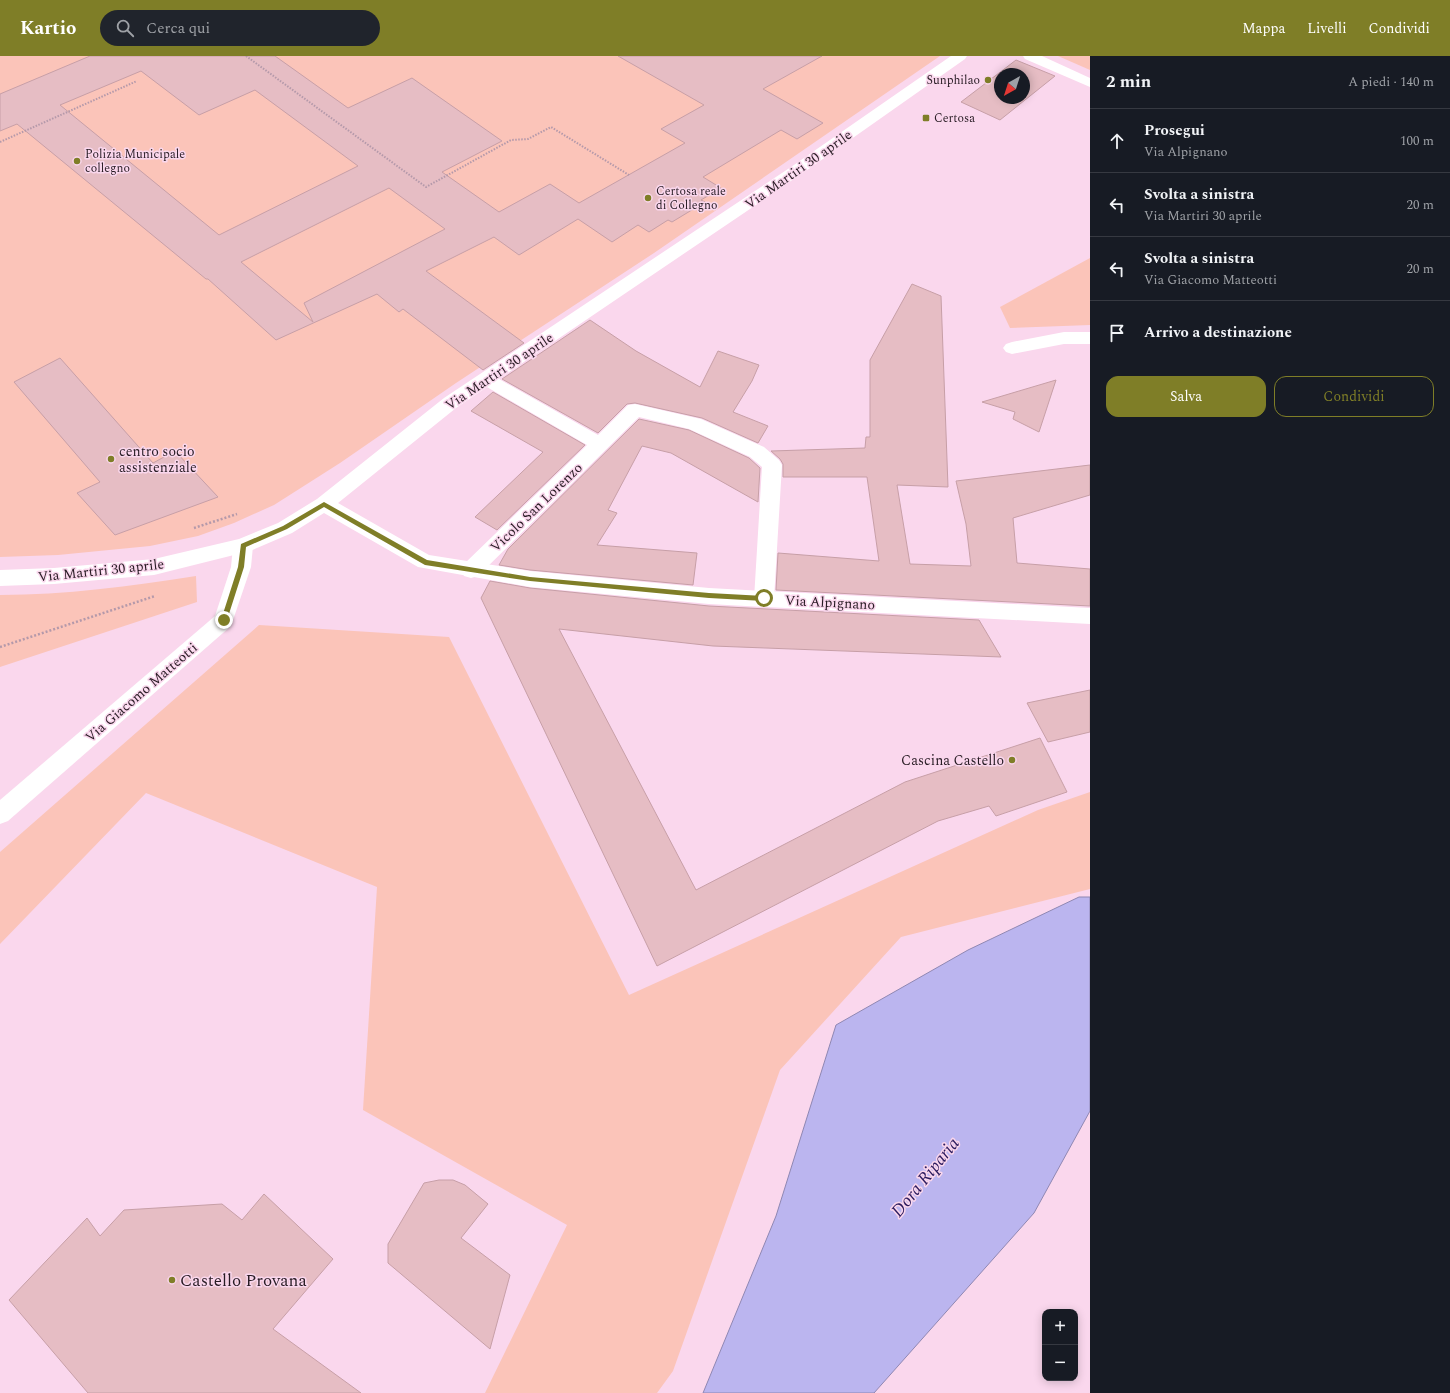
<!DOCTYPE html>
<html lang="it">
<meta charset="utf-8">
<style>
:root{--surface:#171b24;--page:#20242c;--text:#f1f3f6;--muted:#9ea1a6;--line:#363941;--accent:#7f7e27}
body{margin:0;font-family:Spectral,serif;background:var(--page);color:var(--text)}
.controls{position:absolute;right:12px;bottom:12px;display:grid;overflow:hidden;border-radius:8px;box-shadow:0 2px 10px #0003}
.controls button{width:36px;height:36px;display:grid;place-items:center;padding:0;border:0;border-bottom:1px solid var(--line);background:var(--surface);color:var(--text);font:20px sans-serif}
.compass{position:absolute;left:994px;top:12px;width:36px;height:36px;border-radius:50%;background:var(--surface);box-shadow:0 2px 10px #0003;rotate:219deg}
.stop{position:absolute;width:12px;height:12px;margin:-9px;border:3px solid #7f7e27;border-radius:50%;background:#fff}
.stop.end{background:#7f7e27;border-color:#fff;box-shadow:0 1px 4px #0008}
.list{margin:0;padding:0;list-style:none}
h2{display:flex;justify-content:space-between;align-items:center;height:52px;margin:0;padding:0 16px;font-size:17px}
h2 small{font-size:13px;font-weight:400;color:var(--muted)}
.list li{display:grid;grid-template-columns:26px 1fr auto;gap:12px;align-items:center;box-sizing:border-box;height:64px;padding:0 16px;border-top:1px solid var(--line)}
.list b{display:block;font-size:15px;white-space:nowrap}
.list p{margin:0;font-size:13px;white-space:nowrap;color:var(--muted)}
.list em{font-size:13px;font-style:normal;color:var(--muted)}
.actions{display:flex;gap:8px;padding:12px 16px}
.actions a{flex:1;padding:9px 0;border:1px solid var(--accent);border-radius:12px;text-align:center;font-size:14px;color:var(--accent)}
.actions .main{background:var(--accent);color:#fff}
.icon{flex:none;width:22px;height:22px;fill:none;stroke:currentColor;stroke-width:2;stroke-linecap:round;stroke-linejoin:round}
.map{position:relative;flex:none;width:1090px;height:1337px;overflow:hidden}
header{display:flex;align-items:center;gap:24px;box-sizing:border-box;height:56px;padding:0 20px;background:var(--accent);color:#fff}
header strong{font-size:19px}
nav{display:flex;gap:22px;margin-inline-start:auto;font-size:14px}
.search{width:280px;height:36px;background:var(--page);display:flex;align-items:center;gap:10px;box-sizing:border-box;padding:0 14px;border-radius:22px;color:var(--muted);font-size:15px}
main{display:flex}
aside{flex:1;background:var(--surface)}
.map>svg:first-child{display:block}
.green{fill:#fbc4b9}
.water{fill:#bbb5ef;stroke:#8f87b2}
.building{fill:#e6bdc4;stroke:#c79fa7;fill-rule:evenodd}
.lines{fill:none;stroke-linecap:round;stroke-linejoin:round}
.path-far1{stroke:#b499aa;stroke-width:2;stroke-dasharray:1.5 1.5;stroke-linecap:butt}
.path{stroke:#b499aa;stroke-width:2.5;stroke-dasharray:2 2;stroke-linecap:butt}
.minor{fill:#fff;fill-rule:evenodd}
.tertiary{fill:#fff;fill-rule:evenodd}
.route{fill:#7f7e27}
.poi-dot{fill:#7f7e27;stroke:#fad7ed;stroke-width:1.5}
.labels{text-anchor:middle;stroke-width:3;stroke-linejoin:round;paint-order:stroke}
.far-poi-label{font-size:12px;fill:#271b23;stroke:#fad7ed;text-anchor:start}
.street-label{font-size:14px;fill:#271b23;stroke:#fad7ed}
.poi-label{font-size:14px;fill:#271b23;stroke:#fad7ed;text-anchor:start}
.near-poi-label{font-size:17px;fill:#271b23;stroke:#fad7ed;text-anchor:start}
.near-water-label{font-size:18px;font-style:italic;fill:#2c1b5e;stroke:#fad7ed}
</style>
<header>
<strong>Kartio</strong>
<div class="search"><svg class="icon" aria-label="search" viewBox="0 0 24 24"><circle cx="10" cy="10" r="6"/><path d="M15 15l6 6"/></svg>Cerca qui</div>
<nav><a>Mappa</a><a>Livelli</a><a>Condividi</a></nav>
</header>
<main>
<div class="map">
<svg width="1090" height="1337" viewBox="0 0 1090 1337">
<rect width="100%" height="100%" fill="#fad7ed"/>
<g class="green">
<polygon points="0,0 940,0 654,197 456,327 340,407 274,449 234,467 198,480 150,490 58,499 0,501"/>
<polygon points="1058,0 1090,0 1090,14"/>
<polygon points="1090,202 1090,269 1010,272 1000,251"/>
<path d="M196 520 197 546 0 611V539C65 539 131 530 196 520Z"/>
<polygon points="259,569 449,581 629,939 1038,754 1090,736 1090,833 901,881 780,1014 673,1315 657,1337 485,1337 567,1169 363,1054 377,831 146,737 0,888 0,796"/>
</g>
<polygon class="water" points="1079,841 1090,841 1090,1055 1034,1157 874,1337 703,1337 776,1160 836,969 968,894"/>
<g class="building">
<path d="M90 0H275L348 52 412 22 502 85 442 116 499 156 550 128 579 147 685 87 661 73 704 49 618 0H822L763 33 823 67 797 83 781 74 703 121 721 132 701 144 705 146 672 166 668 164 649 176 638 169 612 186 578 163 519 199 494 181 426 215 524 287 483 314 403 253 399 256 377 238 276 284 208 223H206L17 68 0 75V38ZM141 15 199 59 255 34 358 110 219 179 60 49ZM389 132 445 173 304 247 313 266 241 206Z"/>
<path d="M1016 4 1055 20 1000 64 961 46ZM1000 18H1024V42H1000Z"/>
<polygon points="912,228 941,240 948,431 897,429 910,508 971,510 966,468 956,425 1090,409 1090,439 1013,462 1017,507 1090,513 1090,550 776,534 778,497 879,505 867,421 783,421 783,408 780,403 771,395 865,392 866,381 870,381 870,304"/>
<polygon points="590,264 636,295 700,331 718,295 759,309 752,325 733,356 768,370 758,387 702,362 635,347 627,348 598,377 502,323"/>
<polygon points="60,302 153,407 175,395 218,441 115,479 77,437 100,426 14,326"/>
<polygon points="1056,324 1039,376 1013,363 1015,356 982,346"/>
<polygon points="493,336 585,389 497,474 475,461 543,396 471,355"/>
<polygon points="639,363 689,374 749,402 760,412 758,446 671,397 642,390 608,454 617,457 597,489 697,497 693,529 530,514 499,509 508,493"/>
<polygon points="490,525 530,532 709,550 979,564 1001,601 713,590 559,573 696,834 905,726 1040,682 1067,736 996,760 989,750 938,765 657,910 481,542"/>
<polygon points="1090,634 1090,676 1048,686 1027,647"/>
<polygon points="439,1124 453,1124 465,1129 488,1148 461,1182 510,1219 490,1293 388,1207 388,1188 424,1127"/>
<polygon points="264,1138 333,1203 273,1273 361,1337 88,1337 9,1244 87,1162 100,1180 124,1154 222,1148 242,1164"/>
</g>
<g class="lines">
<g class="path-far1">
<polyline points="246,0 426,131 511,84 528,83 551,71 629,119"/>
<polyline points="0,86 137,25"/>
</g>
<g class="path">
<polyline points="194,472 237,458"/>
<polyline points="0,591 155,540"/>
</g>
<g class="minor">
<polygon points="1023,0 1042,0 1090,22 1090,31 1025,3"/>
<polygon points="1064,276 1090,276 1090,288 1064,288 1012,298 1006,296 1003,292 1006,288 1012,286"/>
<polygon points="486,317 492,319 598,379 628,349 635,348 701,363 764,391 779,404 782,409 774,543 771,549 764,551 757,549 754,543 762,411 750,401 689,373 639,361 478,520 471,522 464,520 461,514 464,508 587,389 480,327 477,323 480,319"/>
<polygon points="243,482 250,485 253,490 251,511 231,570 8,765 0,768 0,744 215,560 231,511 233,490 236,485"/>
</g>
<polygon class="tertiary" points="951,0 967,0 965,3 803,117 456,352 338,447 429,499 530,515 709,532 1090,552 1090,568 709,548 530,531 418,511 324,457 292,477 250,495 154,519 54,528 0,530 0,514 54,512 154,503 239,483 278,467 317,443 444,342 791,111"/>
</g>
<polygon class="route" points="324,446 427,504 530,521 709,537 764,540 767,542 764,545 709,542 530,525 425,509 324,451 287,473 246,491 244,511 227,564 224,566 222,565 221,564 238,511 241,488 283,470"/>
<g class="poi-dot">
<circle cx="988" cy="24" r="4"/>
<rect x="922" y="58" width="8" height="8" rx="2"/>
<circle cx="77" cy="105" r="4"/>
<circle cx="648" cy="142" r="4"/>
<circle cx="111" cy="403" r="4"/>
<circle cx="1012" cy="704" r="4"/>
<circle cx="172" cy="1224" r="4"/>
</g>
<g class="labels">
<g class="far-poi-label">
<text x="980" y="28" text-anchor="end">Sunphilao</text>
<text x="934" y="66">Certosa</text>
<text x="85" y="102">Polizia Municipale<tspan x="85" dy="14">collegno</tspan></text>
<text x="656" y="139">Certosa reale<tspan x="656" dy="14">di Collegno</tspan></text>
</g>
<g class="street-label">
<text transform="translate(798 113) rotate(-35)" y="5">Via Martiri 30 aprile</text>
<text transform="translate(499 315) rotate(-34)" y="5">Via Martiri 30 aprile</text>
<text transform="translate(536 451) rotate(-44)" y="5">Vicolo San Lorenzo</text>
<text transform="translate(101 514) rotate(-6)" y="5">Via Martiri 30 aprile</text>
<text transform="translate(830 546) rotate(3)" y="5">Via Alpignano</text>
<text transform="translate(141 636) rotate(-41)" y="5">Via Giacomo Matteotti</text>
</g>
<g class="poi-label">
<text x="119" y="400">centro socio<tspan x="119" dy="16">assistenziale</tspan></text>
<text x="1004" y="709" text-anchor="end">Cascina Castello</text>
</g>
<g class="near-poi-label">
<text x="180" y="1230">Castello Provana</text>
</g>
<g class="near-water-label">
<text transform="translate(925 1121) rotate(-51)" y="6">Dora Riparia</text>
</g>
</g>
</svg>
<div class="controls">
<button>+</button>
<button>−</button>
</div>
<svg class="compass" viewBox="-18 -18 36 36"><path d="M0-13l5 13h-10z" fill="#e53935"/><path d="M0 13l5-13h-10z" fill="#9ea1a6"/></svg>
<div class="stop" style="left:764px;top:542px"></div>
<div class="stop end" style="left:224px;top:564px"></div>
</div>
<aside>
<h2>2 min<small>A piedi · 140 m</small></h2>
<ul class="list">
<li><svg class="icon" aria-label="ahead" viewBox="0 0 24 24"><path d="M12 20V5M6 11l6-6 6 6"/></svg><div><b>Prosegui</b><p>Via Alpignano</p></div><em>100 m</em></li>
<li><svg class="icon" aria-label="left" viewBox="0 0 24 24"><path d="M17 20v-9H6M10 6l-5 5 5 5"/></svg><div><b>Svolta a sinistra</b><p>Via Martiri 30 aprile</p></div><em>20 m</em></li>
<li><svg class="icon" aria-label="left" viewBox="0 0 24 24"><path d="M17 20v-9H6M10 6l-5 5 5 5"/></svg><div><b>Svolta a sinistra</b><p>Via Giacomo Matteotti</p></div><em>20 m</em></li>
<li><svg class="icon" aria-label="arrive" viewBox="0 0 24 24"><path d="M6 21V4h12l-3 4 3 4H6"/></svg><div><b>Arrivo a destinazione</b></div></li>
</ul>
<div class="actions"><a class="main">Salva</a><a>Condividi</a></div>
</aside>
</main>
